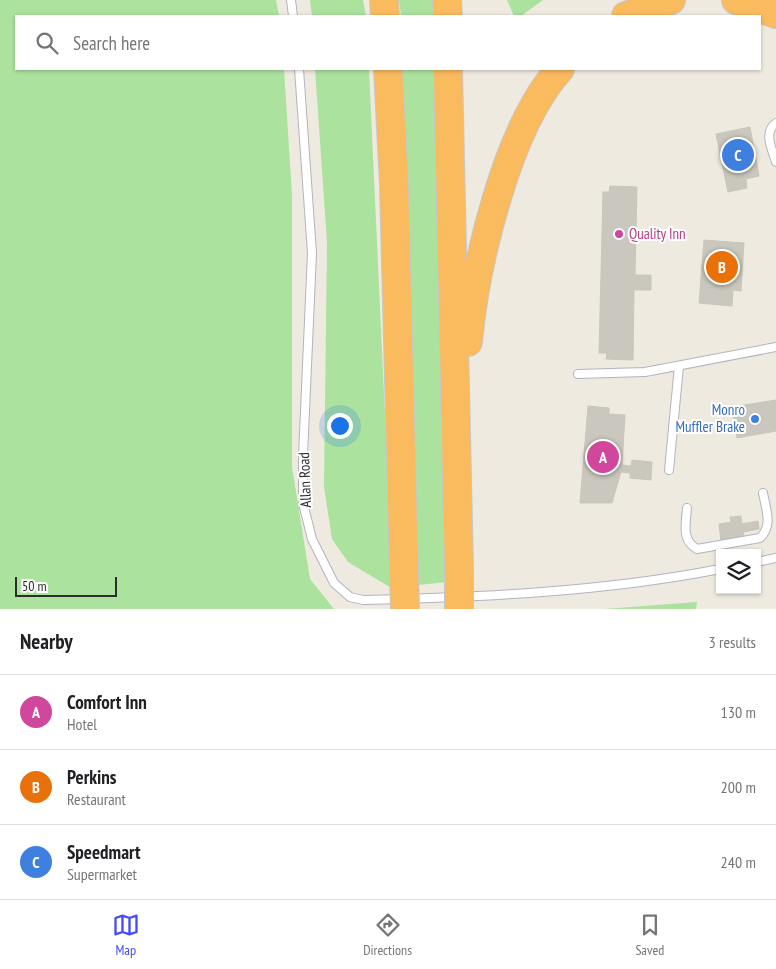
<!DOCTYPE html>
<style>
:root{--surface:#fff;--page:#f6f6f6;--text:#202124;--muted:#757577;--line:#e0e0e0;--accent:#454bf6}
body{margin:0;font-family:"PT Sans Narrow",sans-serif;background:var(--page);color:var(--text)}
.controls{position:absolute;right:15px;bottom:15px;display:grid;overflow:hidden;border-radius:0px;box-shadow:0 1px 4px #0004}
.controls button{width:45px;height:45px;display:grid;place-items:center;padding:0;border:0;border-bottom:1px solid var(--line);background:var(--surface);color:var(--text);font:25px sans-serif}
.scale{position:absolute;left:15px;bottom:12px;width:102px;box-sizing:border-box;padding-left:5px;border:2px solid #2d2d2d;border-top:0;font-size:14px;line-height:18px;white-space:nowrap;color:#2d2d2d;-webkit-text-stroke:4px #fff;paint-order:stroke}
.you{position:absolute;left:339px;top:425px;width:18px;height:18px;margin:-12px;border:4px solid #fff;border-radius:50%;background:#1a73e8;box-shadow:0 0 0 8px #1a73e833}
.badge{display:grid;place-items:center;width:32px;height:32px;border-radius:50%;background:var(--accent);color:#fff;font-size:16px;font-weight:700}
.pin{position:absolute;translate:-50% -50%;border:2px solid #fff;box-shadow:0 1px 5px #0006}
.list{margin:0;padding:0;list-style:none}
h2{display:flex;justify-content:space-between;align-items:center;height:65px;margin:0;padding:0 20px;font-size:21px}
h2 small{font-size:16px;font-weight:400;color:var(--muted)}
.list li{display:grid;grid-template-columns:32px 1fr auto;gap:15px;align-items:center;box-sizing:border-box;height:75px;padding:0 20px;border-top:1px solid var(--line)}
.list b{display:block;font-size:19px;white-space:nowrap}
.list p{margin:0;font-size:16px;white-space:nowrap;color:var(--muted)}
.list em{font-size:16px;font-style:normal;color:var(--muted)}
.icon{flex:none;width:28px;height:28px;fill:none;stroke:currentColor;stroke-width:2;stroke-linecap:round;stroke-linejoin:round}
.map{position:relative;flex:none;width:776px;height:609px;overflow:hidden}
.search{position:absolute;background:var(--surface);box-shadow:0 1px 4px #0004;left:15px;right:15px;top:15px;height:55px;display:flex;align-items:center;gap:12px;box-sizing:border-box;padding:0 18px;border-radius:0px;color:var(--muted);font-size:19px}
.sheet{height:290px;background:var(--surface)}
nav{display:flex;justify-content:space-around;align-items:center;box-sizing:border-box;height:70px;border-top:1px solid var(--line);background:var(--surface);font-size:14px;color:var(--muted)}
nav a{display:grid;justify-items:center;gap:2px}
nav .on{color:var(--accent)}
.map>svg:first-child{display:block}
.green{fill:#abe29e}
.building{fill:#cac8be;stroke:#c9c6b9}
.lines{fill:none;stroke-linecap:round;stroke-linejoin:round}
.service-casing{stroke:#b3b3c0;stroke-width:10}
.motorway-casing{stroke:#c8c8c8;stroke-width:30}
.service{stroke:#fff;stroke-width:8}
.motorway{stroke:#faba5e;stroke-width:28}
.motorway-bridge-casing{stroke:#c8c8c8;stroke-width:30;stroke-linecap:butt}
.motorway-bridge{stroke:#faba5e;stroke-width:28}
.hotel-dot{fill:#d1479c;stroke:#fff;stroke-width:2}
.shop-dot{fill:#3f7fe0;stroke:#fff;stroke-width:2}
.labels{text-anchor:middle;stroke-width:4;stroke-linejoin:round;paint-order:stroke}
.hotel-label{font-size:15px;fill:#b23c85;stroke:#fff;text-anchor:start}
.shop-label{font-size:15px;fill:#366cbe;stroke:#fff;text-anchor:end}
.street-label{font-size:15px;fill:#2d2d2d;stroke:#fff}
</style>
<div class="map">
<svg width="776" height="609" viewBox="0 0 776 609">
<rect width="100%" height="100%" fill="#eeeae0"/>
<g class="green">
<polygon points="0,0 276,0 279,16 16,16 16,69 284,69 292,195 292,467 310,579 334,609 0,609"/>
<polygon points="310,0 363,0 366,16 312,16"/>
<polygon points="399,0 440,0 440,16 401,16"/>
<polygon points="507,0 543,0 521,16 514,16"/>
<polygon points="315,69 369,69 393,589 348,562 332,539 324,487 327,242"/>
<polygon points="402,69 441,69 449,582 417,585"/>
<polygon points="697,602 696,609 604,609"/>
</g>
<g class="building">
<polygon points="750,127 759,176 746,179 747,188 728,192 716,134"/>
<polygon points="610,186 637,187 635,275 651,275 651,290 634,290 633,360 606,359 607,353 599,353 603,192 609,192"/>
<polygon points="704,240 744,243 741,291 733,290 732,306 699,303"/>
<polygon points="776,400 776,431 737,438 732,407"/>
<polygon points="588,406 609,408 609,414 625,415 622,465 631,466 632,460 652,462 651,480 630,478 630,473 621,472 612,503 580,503"/>
<polygon points="741,516 742,524 758,521 759,529 743,532 744,537 721,541 719,524 731,522 730,517"/>
</g>
<g class="lines">
<defs>
<g id="service">
<polyline points="291,0 293,16"/>
<path d="M299 69 312 253 303 456V503L312 539 334 583 350 597 363 600C483 597 602 592 720 569"/>
<path d="M776 123C763 132 772 149 776 162"/>
<polyline points="578,374 645,372 776,347"/>
<polyline points="669,470 679,366"/>
<path d="M687 508C686 524 681 540 697 549L760 538C773 526 766 509 763 493"/>
<polyline points="757,562 776,558"/>
</g>
<g id="motorway">
<polyline points="384,0 385,16"/>
<polyline points="447,0 448,16"/>
<polyline points="736,0 776,14"/>
<polyline points="626,16 671,0"/>
<polyline points="388,69 394,185 404,574"/>
<polyline points="448,69 459,569"/>
<path d="M468 342C475 265 507 127 560 69"/>
</g>
</defs>
<use href="#service" class="service-casing"/>
<use href="#motorway" class="motorway-casing"/>
<use href="#service" class="service"/>
<use href="#motorway" class="motorway"/>
<defs>
<g id="motorway-bridge">
<polyline points="459,569 459,609"/>
<polyline points="404,574 405,609"/>
</g>
</defs>
<use href="#motorway-bridge" class="motorway-bridge-casing"/>
<use href="#motorway-bridge" class="motorway-bridge"/>
</g>
<circle class="hotel-dot" cx="619" cy="234" r="5"/>
<circle class="shop-dot" cx="755" cy="419" r="5"/>
<g class="labels">
<g class="hotel-label">
<text x="629" y="239">Quality Inn</text>
</g>
<g class="shop-label">
<text x="745" y="415">Monro<tspan x="745" dy="17">Muffler Brake</tspan></text>
</g>
<g class="street-label">
<text transform="translate(305 480) rotate(-92)" y="5">Allan Road</text>
</g>
</g>
</svg>
<div class="controls">
<button><svg class="icon" aria-label="layers" viewBox="0 0 24 24"><path d="M12 4l9 5-9 5-9-5zM3 14l9 5 9-5"/></svg></button>
</div>
<div class="scale">50 m</div>
<div class="you"></div>
<div class="pin badge" style="left:603px;top:457px;background:#d1479c">A</div>
<div class="pin badge" style="left:722px;top:267px;background:#e8710a">B</div>
<div class="pin badge" style="left:738px;top:155px;background:#3f7fe0">C</div>
<div class="search"><svg class="icon" aria-label="search" viewBox="0 0 24 24"><circle cx="10" cy="10" r="6"/><path d="M15 15l6 6"/></svg>Search here</div>
</div>
<section class="sheet">
<h2>Nearby<small>3 results</small></h2>
<ul class="list">
<li><span class="badge" style="background:#d1479c">A</span><div><b>Comfort Inn</b><p>Hotel</p></div><em>130 m</em></li>
<li><span class="badge" style="background:#e8710a">B</span><div><b>Perkins</b><p>Restaurant</p></div><em>200 m</em></li>
<li><span class="badge" style="background:#3f7fe0">C</span><div><b>Speedmart</b><p>Supermarket</p></div><em>240 m</em></li>
</ul>
</section>
<nav>
<a class="on"><svg class="icon" aria-label="map" viewBox="0 0 24 24"><path d="M3 6l6-2 6 2 6-2v14l-6 2-6-2-6 2zM9 4v14M15 6v14"/></svg>Map</a>
<a><svg class="icon" aria-label="directions" viewBox="0 0 24 24"><path d="M12 3l9 9-9 9-9-9zM9 14v-3h6M13 9l2 2-2 2"/></svg>Directions</a>
<a><svg class="icon" aria-label="saved" viewBox="0 0 24 24"><path d="M7 4h10v16l-5-4-5 4z"/></svg>Saved</a>
</nav>
